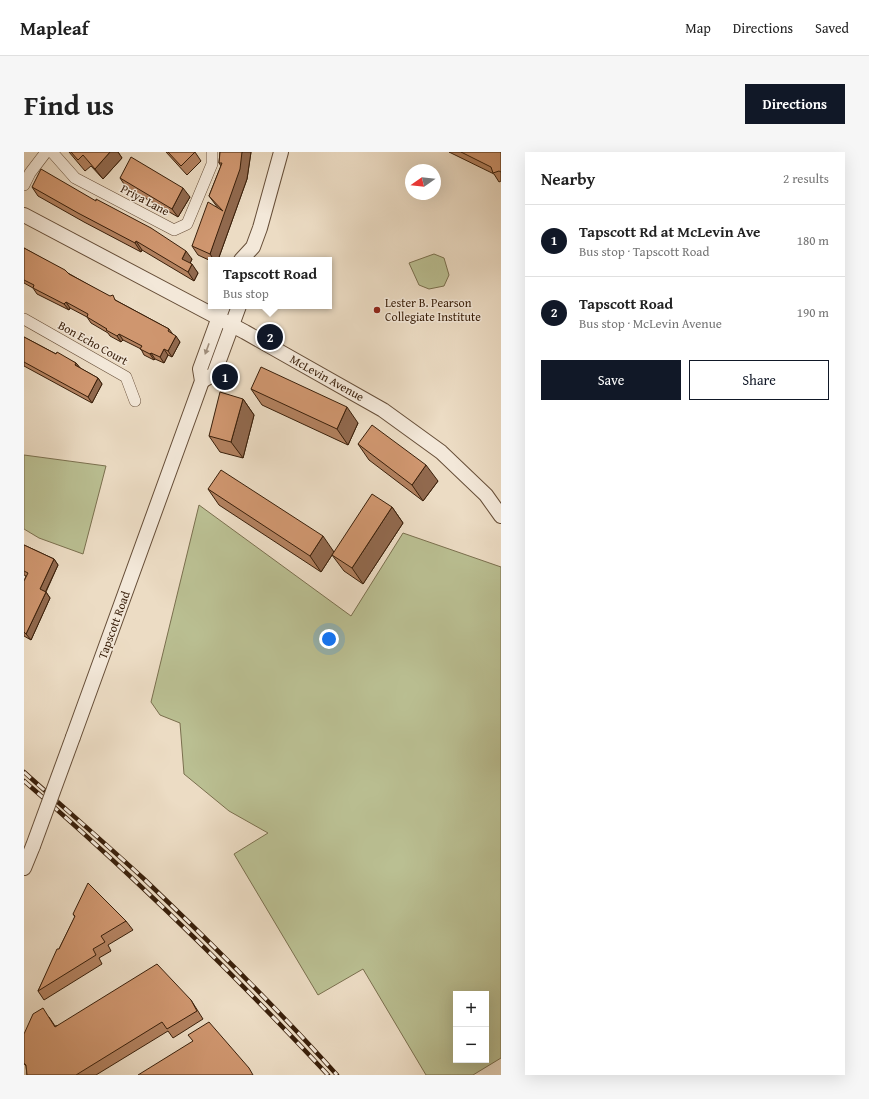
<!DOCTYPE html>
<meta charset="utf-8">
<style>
:root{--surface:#fff;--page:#f6f6f6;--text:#222;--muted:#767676;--line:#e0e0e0;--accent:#111827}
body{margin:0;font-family:"Gentium Book Plus",serif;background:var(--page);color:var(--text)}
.controls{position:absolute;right:12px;bottom:12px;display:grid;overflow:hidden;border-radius:0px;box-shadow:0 4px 16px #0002}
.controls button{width:36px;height:36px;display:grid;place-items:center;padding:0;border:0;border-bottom:1px solid var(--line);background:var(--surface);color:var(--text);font:20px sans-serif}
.compass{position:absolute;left:381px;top:12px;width:36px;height:36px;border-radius:50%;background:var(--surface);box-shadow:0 4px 16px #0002;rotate:256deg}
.you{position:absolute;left:305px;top:487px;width:14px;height:14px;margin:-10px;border:3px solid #fff;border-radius:50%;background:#1a73e8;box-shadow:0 0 0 6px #1a73e833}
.badge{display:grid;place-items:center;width:26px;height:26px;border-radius:50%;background:var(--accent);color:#fff;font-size:13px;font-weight:700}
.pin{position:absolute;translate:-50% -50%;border:2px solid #fff;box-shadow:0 1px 4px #0006}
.popup{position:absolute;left:184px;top:105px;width:124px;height:52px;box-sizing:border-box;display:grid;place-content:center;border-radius:0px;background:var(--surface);filter:drop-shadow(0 1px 3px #0005);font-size:13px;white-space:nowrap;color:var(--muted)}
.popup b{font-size:15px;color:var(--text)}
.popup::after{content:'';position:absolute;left:50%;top:100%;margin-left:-8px;border:8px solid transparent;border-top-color:var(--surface)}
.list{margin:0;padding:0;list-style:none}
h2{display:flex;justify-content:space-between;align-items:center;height:52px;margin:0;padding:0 16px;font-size:17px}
h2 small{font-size:13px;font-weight:400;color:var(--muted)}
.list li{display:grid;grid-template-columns:26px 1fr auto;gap:12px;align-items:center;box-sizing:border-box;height:72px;padding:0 16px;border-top:1px solid var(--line)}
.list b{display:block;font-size:15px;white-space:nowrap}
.list p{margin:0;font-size:13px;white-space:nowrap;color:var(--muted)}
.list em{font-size:13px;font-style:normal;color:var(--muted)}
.actions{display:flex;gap:8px;padding:12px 16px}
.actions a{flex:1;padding:9px 0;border:1px solid var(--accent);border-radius:0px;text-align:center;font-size:14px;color:var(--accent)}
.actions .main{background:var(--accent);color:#fff}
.map{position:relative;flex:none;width:477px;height:923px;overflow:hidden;border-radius:0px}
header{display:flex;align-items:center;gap:24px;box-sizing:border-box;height:56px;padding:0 20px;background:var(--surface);border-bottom:1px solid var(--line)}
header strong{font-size:19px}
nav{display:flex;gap:22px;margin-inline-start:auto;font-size:14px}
.intro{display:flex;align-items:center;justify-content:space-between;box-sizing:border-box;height:96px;padding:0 24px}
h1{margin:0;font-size:28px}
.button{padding:10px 18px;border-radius:0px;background:var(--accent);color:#fff;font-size:14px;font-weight:700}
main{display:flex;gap:24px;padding:0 24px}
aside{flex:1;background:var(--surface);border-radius:0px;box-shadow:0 4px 16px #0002}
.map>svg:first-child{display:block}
.green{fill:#babf92;stroke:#7a6f4e;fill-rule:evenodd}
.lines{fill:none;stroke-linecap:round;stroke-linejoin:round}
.minor-casing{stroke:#664e38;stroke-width:12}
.tertiary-casing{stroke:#664e38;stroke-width:16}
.minor{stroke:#f3e8d9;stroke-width:11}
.tertiary{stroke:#f3e8d9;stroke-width:14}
.rail-casing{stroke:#391f0a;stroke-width:4.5}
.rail{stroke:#f3e8d9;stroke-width:3;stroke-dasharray:9;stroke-linecap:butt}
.tertiary-bridge-casing{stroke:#664e38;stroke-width:16;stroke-linecap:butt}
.tertiary-bridge{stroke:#f3e8d9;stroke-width:14}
.wall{fill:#b2815f;stroke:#391f0a}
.shaded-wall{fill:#91694e;stroke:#391f0a}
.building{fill:#cf966f;stroke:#391f0a}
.oneway{fill:#9f8e7c}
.poi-dot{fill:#8f2418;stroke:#f3e8d9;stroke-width:1.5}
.labels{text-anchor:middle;stroke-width:3;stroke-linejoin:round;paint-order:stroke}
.street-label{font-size:12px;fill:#391f0a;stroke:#f3e8d9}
.poi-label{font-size:12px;fill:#391f0a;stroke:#f3e8d9;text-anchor:start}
</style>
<header>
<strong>Mapleaf</strong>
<nav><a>Map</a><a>Directions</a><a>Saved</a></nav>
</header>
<div class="intro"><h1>Find us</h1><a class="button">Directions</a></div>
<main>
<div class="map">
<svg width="477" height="923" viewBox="0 0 477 923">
<rect width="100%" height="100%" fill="#ecdcc4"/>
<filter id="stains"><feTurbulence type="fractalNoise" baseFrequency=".005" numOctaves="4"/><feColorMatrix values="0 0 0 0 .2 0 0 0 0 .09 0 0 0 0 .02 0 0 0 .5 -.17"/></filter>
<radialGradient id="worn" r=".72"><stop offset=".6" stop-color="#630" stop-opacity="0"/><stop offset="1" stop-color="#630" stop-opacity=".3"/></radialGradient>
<g class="green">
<polygon points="410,102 420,106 425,123 420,134 405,137 395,133 385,111"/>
<polygon points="0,303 82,314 59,402 15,386 0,377"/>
<path d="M175 353 327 464 379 381 477 415V906L449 923H402L339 817 294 843 210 702 244 681 205 659 160 622 156 571 136 563 127 550ZM432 842H462V908H432Z"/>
</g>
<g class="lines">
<defs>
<g id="minor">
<polyline points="28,0 51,26 150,78 163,72 188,12 188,0"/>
<polyline points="0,33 6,21 22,0"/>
<polyline points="0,167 102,225 111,249"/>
</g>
<g id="tertiary">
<polyline points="0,63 221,180 359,258 417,300 462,343 477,364"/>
<polyline points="217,108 229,95 236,76 257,0"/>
<polyline points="178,229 190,222 215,154"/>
<polyline points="49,585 169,254 178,229 176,217 199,154"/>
<polyline points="0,716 9,694"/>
</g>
</defs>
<use href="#minor" class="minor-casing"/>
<use href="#tertiary" class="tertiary-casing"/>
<use href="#minor" class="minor"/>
<use href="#tertiary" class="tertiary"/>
<defs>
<g id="rail">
<path d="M0 620C40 656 81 691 120 727 186 790 252 855 313 923"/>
<path d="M0 629C107 721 208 820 304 923"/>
</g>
</defs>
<use href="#rail" class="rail-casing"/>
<use href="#rail" class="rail"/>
<defs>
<polyline id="tertiary-bridge" points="9,694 49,585"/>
</defs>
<use href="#tertiary-bridge" class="tertiary-bridge-casing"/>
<use href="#tertiary-bridge" class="tertiary-bridge"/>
</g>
<g class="wall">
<polygon points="45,0 94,0 98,6 79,27 67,14 61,19"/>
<polygon points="142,0 171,0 177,9 163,23"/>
<polygon points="196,0 227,0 223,27 194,108 187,108 187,109 174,103 168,94 194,56 185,44 197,14 195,11"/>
<polygon points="425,0 477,0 477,29 475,30 470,22"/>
<polygon points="96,26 166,45 154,65 102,35"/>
<polygon points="8,35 168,107 166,111 174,121 170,129 118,98 117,100 60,70 14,44"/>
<polygon points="0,96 93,149 145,177 148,181 156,190 148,205 144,203 140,211 131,207 130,208 120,203 117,197 99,188 97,190 86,184 84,181 67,171 63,165 46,156 45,158 13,142 9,136 0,131"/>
<polygon points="0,185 32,202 52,211 56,216 74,226 78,232 68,251 0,214"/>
<polygon points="227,237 334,271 324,293 238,253"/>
<polygon points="219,247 230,263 219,306 196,300 185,284"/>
<polygon points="334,292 414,329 399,349 345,308"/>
<polygon points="184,337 310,400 368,355 379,371 339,432 320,419 308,403 297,420 195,353"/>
<polygon points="0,393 30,407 34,413 22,440 26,446 7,488 0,484 0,429 2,424 0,423"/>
<polygon points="49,762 102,769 109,778 84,793 87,799 75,806 78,812 20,848 14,839 51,765"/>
<polygon points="167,848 179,867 149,886 144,879 72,923 3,923 2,914 0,912 25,865 31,874"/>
</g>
<g class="shaded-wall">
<polygon points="86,0 94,0 98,6 79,27 71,17"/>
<polygon points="218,0 227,0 223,27 194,108 190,108 186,102"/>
<polygon points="159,36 166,45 154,65 148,57"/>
<polygon points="112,89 118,98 117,100 111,91"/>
<polygon points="162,99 168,107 164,116 158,107"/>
<polygon points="168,112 174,121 170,129 164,120"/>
<polygon points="42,150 46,156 45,158 40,152"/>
<polygon points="95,182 99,188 97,190 93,184"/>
<polygon points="152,184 156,190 148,205 144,199"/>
<polygon points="140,197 144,203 140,211 136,205"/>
<polygon points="127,201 131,207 130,208 126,202"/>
<polygon points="52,211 57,217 51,213"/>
<polygon points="74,226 78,232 68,251 64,245"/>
<polygon points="219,247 230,263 219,306 207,290"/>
<polygon points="323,255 334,271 324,293 313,277"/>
<polygon points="402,313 414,329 399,349 388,333"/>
<polygon points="368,355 379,371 339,432 328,416"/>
<polygon points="299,384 310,400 297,420 286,404"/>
<polygon points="30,407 34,413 20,443 16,437"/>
<polygon points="22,440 26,446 7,488 2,482"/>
</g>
<g class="building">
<polygon points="47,0 86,0 71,17 59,3 54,8"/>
<polygon points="144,0 171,0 157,14"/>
<polygon points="196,0 218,0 216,17 186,102 168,94 184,50 199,59 185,44 198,11 195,11"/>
<polygon points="437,0 477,0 477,20 475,19 469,21 467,15"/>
<polygon points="107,5 159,36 148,57 96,26"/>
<polygon points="17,17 72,49 72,47 127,76 162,99 158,107 168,112 164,120 112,89 111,91 54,61 8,35"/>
<polygon points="0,96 41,118 45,122 86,144 89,143 91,148 145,177 144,179 152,184 144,199 140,197 136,205 127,201 126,202 116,197 118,194 95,182 93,184 82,178 83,177 63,165 64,162 42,150 40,152 9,136 10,133 0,128"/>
<polygon points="0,185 32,202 33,200 52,211 51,213 74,226 64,245 0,210"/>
<polygon points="237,215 323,255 313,277 227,237"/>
<polygon points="196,240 219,247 207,290 185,284"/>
<polygon points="348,273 402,313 388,333 334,292"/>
<polygon points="197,318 299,384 286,404 184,337"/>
<polygon points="348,342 368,355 328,416 308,403"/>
<polygon points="0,393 30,407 16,437 22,440 2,482 0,480 0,429 4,421 0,419"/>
<polygon points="64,731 102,769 77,784 81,790 69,797 72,803 14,839 33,797 35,797 51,764 49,762"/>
<polygon points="133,812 167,848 173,859 143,877 138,870 52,923 3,923 2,913 0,911 0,882 9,862 19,856 31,875"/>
<polygon points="185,870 225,916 229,923 114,923 169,889 164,883"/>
</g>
<defs><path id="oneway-solid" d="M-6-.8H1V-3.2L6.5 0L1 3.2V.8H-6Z"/></defs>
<use class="oneway" href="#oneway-solid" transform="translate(183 197) rotate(110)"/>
<circle class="poi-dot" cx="353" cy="158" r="4"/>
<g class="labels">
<g class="street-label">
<text transform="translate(121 48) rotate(28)" y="4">Priya Lane</text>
<text transform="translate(69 191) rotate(29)" y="4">Bon Echo Court</text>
<text transform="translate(303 226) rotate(29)" y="4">McLevin Avenue</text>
<text transform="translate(90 473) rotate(-70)" y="4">Tapscott Road</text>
</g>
<g class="poi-label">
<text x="361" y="155">Lester B. Pearson<tspan x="361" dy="14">Collegiate Institute</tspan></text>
</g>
</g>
<rect width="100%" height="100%" filter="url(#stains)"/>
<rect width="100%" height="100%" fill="url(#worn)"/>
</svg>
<div class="controls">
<button>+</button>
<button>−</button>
</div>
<svg class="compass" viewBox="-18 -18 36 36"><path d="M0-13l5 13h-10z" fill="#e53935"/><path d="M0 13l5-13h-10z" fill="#767676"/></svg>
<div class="you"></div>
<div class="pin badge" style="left:201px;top:225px">1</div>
<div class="pin badge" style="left:246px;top:185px">2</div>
<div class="popup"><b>Tapscott Road</b>Bus stop</div>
</div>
<aside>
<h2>Nearby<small>2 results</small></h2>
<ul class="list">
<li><span class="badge">1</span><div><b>Tapscott Rd at McLevin Ave</b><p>Bus stop · Tapscott Road</p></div><em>180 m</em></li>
<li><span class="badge">2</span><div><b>Tapscott Road</b><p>Bus stop · McLevin Avenue</p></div><em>190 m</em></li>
</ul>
<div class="actions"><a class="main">Save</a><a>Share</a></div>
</aside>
</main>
